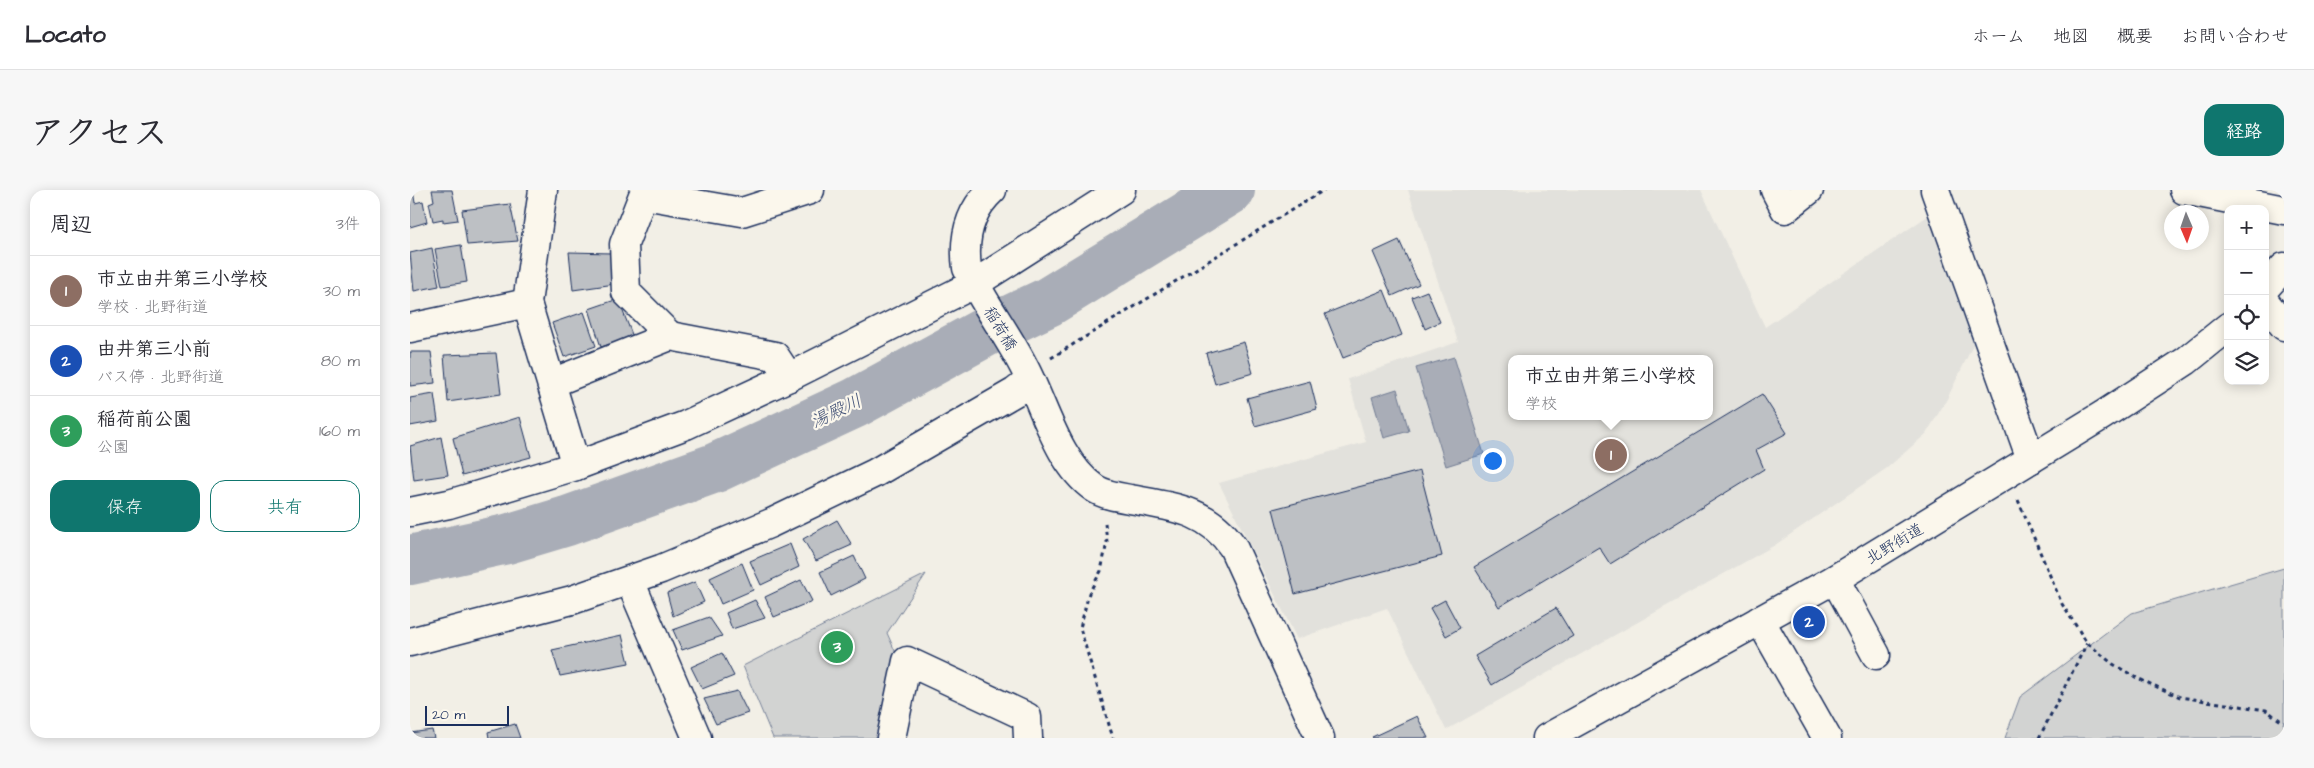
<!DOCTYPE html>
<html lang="ja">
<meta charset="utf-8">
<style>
:root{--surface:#fff;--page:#f7f7f7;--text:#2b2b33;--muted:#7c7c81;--line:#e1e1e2;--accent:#0f766e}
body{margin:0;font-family:"Architects Daughter","Klee One",sans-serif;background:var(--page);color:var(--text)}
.controls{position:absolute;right:15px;top:15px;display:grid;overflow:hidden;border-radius:10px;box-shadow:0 2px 12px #0003}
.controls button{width:45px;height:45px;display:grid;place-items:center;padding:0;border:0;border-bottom:1px solid var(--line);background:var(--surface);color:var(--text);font:25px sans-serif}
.compass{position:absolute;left:1754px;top:15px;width:45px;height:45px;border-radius:50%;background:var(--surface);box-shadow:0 2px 12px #0003;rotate:178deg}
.scale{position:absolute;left:15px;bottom:12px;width:84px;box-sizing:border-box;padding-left:5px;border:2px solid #1b2f5e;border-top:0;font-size:14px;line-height:18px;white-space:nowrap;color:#1b2f5e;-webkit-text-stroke:4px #fbf7ec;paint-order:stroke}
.you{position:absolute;left:1082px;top:270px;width:18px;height:18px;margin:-12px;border:4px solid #fff;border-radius:50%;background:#1a73e8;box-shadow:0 0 0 8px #1a73e833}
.badge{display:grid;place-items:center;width:32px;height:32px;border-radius:50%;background:var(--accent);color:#fff;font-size:16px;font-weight:700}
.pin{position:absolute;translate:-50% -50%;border:2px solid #fff;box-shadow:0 1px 5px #0006}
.popup{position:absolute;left:1098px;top:165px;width:205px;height:65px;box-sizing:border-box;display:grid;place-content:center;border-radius:10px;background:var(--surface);filter:drop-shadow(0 1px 4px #0005);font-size:16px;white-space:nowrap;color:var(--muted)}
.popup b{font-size:19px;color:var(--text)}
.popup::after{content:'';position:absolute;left:50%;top:100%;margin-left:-10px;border:10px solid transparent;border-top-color:var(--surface)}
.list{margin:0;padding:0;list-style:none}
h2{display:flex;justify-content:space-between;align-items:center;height:65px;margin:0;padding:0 20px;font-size:21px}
h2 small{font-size:16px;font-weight:400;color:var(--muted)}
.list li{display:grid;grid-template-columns:32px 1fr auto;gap:15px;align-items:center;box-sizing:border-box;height:70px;padding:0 20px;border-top:1px solid var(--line)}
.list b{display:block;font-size:19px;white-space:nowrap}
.list p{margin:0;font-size:16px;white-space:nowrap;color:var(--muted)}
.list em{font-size:16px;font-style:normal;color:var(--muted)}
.actions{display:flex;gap:10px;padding:15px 20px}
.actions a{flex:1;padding:11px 0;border:1px solid var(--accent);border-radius:15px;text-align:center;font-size:18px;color:var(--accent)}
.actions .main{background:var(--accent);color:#fff}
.icon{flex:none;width:28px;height:28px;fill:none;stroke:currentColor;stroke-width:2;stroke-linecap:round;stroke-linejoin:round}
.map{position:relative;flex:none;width:1874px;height:548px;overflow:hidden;border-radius:15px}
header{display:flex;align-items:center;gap:30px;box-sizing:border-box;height:70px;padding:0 25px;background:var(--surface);border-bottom:1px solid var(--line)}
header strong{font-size:24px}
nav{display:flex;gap:28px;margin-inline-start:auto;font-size:18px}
.intro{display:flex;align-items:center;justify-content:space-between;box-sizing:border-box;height:120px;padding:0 30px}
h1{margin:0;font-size:35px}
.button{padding:12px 22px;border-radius:15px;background:var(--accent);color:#fff;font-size:18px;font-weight:700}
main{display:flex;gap:30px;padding:0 30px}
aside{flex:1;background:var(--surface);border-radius:15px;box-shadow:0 2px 12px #0003}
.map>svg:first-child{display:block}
.built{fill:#e2e1dc;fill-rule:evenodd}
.green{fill:#d2d3d2;stroke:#768198}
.water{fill:#a9adb7;stroke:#707b93}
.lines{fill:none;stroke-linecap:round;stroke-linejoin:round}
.river{stroke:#a9adb7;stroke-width:50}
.building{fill:#bdc0c4;stroke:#1b2f5e}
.minor-casing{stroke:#1b2f5e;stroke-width:31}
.major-casing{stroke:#1b2f5e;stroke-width:31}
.path{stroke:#1b2f5e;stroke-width:3;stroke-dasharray:4 4;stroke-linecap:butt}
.minor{stroke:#fbf7ec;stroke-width:28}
.major{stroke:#fbf7ec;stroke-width:28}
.labels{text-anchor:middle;stroke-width:4.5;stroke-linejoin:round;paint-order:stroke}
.street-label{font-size:16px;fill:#1b2f5e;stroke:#fbf7ec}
.water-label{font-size:18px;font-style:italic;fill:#465579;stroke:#fbf7ec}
</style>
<header>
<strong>Locato</strong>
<nav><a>ホーム</a><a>地図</a><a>概要</a><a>お問い合わせ</a></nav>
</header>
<div class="intro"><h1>アクセス</h1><a class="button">経路</a></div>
<main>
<aside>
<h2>周辺<small>3件</small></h2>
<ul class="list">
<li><span class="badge" style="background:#8d6e63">1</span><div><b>市立由井第三小学校</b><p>学校 · 北野街道</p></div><em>30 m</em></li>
<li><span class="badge" style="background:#1a4fb4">2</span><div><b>由井第三小前</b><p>バス停 · 北野街道</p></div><em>80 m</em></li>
<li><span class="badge" style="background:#2e9e5b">3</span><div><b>稲荷前公園</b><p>公園</p></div><em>160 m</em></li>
</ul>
<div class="actions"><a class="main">保存</a><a>共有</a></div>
</aside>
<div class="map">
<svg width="1874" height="548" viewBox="0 0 1874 548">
<rect width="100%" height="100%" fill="#f2efe6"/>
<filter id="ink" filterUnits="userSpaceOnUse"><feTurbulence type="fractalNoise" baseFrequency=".02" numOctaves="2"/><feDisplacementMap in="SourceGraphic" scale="10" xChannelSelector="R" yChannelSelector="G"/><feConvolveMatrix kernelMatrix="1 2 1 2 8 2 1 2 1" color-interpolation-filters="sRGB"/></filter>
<g filter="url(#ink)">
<path class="built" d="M998 0H1291L1355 137 1525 21 1566 149 1537 209 1516 244 1477 278 1365 355 1036 540 977 418 887 449 809 293 956 252 938 189 1048 152ZM1102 169H1300V226H1102Z"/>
<g class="green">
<polygon points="1874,378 1874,548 1595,548 1610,507 1722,423"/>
<polygon points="516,384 477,443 489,470 469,548 363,548 333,476"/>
</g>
<g class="water">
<polygon points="1044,167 1074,264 1036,276 1006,178"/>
<polygon points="987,199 999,241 974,248 962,207"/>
</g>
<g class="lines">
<polyline class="river" points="0,370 97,349 157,331 305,278 445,213 579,140 638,112 820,0"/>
</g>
<g class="building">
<polygon points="0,0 3,0 5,13 13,11 17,32 0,37"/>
<polygon points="22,0 42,0 48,30 33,32 33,29 23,31 19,13 24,11"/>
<polygon points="100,14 108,51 57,55 52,20"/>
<polygon points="989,50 1009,94 982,106 963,62"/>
<polygon points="51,55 57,92 32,96 25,59"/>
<polygon points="22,58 29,96 4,101 0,63"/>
<polygon points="159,62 201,63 205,94 163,100"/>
<polygon points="974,100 992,145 933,168 915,124"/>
<polygon points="1017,101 1030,132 1015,139 1002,107"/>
<polygon points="208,109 223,147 191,157 179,119"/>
<polygon points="174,122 186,156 154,167 142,133"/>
<polygon points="834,152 843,183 805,194 796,163"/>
<polygon points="0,162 21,162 25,193 0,196"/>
<polygon points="86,163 91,204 38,212 34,165"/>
<polygon points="900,191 907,219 845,236 837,208"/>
<polygon points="24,204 28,231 0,236 0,208"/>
<polygon points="1352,204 1377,243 1346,260 1354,279 1200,374 1189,357 1089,417 1064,377"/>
<polygon points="110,227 121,267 52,286 43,248"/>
<polygon points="31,247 38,285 4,290 0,256"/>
<polygon points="1010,281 1032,366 885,404 863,319"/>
<polygon points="427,330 442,355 406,371 393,349"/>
<polygon points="380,354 389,377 351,395 340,371"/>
<polygon points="444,366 455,389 421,406 410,382"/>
<polygon points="332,373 343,400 311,414 300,388"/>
<polygon points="391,390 402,411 364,427 355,407"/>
<polygon points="285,392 294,412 263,426 257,403"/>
<polygon points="345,410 355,428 322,439 316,423"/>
<polygon points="1035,410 1050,438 1036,446 1020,418"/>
<polygon points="1146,418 1163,446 1082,495 1065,466"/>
<polygon points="299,427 312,446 272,460 263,440"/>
<polygon points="212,445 219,473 150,486 142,460"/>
<polygon points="312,463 324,486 292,499 281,477"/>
<polygon points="327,501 338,523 306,534 294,509"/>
<polygon points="1007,526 1018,548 963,548 962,547"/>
<polygon points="105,534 110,548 79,548 78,542"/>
<polygon points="22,540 24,548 0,548 0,543"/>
</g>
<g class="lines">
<defs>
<g id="minor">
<polyline points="133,0 117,113 166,276"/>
<path d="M582 0C559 21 553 48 557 78 573 113 597 143 614 177 634 215 648 273 684 298 694 305 708 307 720 309 762 317 797 319 823 357L910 548"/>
<polyline points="1365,0 1375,19 1399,0"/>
<polyline points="1525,0 1621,269"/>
<polyline points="1774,0 1874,20"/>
<polyline points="234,5 332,22 400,0"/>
<polyline points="1855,112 1874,136"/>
<polyline points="0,138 117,113"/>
<polyline points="260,146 365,166 379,187"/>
<polyline points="142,193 260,146 216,102 214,54 235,0"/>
<polyline points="0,322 39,314 166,276 276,235 379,187 564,94 711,0"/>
<polyline points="1425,389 1466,465"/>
<polyline points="220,391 287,548"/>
<polyline points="1350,430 1417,548"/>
<polyline points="0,452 162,410 251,379 361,333 465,283 605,202 620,190"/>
<polyline points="481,548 497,471 617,527 618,548"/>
</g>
<g id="major">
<polyline points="1855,98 1874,77"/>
<polyline points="1137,548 1425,389 1693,225 1776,171 1818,137"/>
</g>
</defs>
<use href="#minor" class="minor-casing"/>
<use href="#major" class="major-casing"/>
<g class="path">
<polyline points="641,168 914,0"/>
<polyline points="1608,310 1652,414 1677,453 1703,474 1727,488 1770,507 1856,520 1874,533"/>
<polyline points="695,333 697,352 691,381 679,403 670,438 703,548"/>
<polyline points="1629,548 1677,453"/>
</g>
<use href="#minor" class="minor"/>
<use href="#major" class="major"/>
</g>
</g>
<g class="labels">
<g class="street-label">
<text transform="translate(591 138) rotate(59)" y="6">稲荷橋</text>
<text transform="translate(1484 353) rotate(-31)" y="6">北野街道</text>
</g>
<g class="water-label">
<text transform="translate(426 221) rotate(-26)" y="6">湯殿川</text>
</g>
</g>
</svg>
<div class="controls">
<button>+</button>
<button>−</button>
<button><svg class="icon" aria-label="locate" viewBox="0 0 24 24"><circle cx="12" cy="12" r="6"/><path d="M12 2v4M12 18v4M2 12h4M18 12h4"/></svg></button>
<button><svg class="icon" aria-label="layers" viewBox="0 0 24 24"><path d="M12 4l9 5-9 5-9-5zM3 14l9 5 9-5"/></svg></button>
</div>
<svg class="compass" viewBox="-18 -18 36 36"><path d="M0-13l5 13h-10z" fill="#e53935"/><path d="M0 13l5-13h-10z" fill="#7c7c81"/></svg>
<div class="scale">20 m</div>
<div class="you"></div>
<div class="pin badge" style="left:1201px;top:265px;background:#8d6e63">1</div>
<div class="popup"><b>市立由井第三小学校</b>学校</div>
<div class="pin badge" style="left:1399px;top:432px;background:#1a4fb4">2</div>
<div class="pin badge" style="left:427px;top:457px;background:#2e9e5b">3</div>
</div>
</main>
